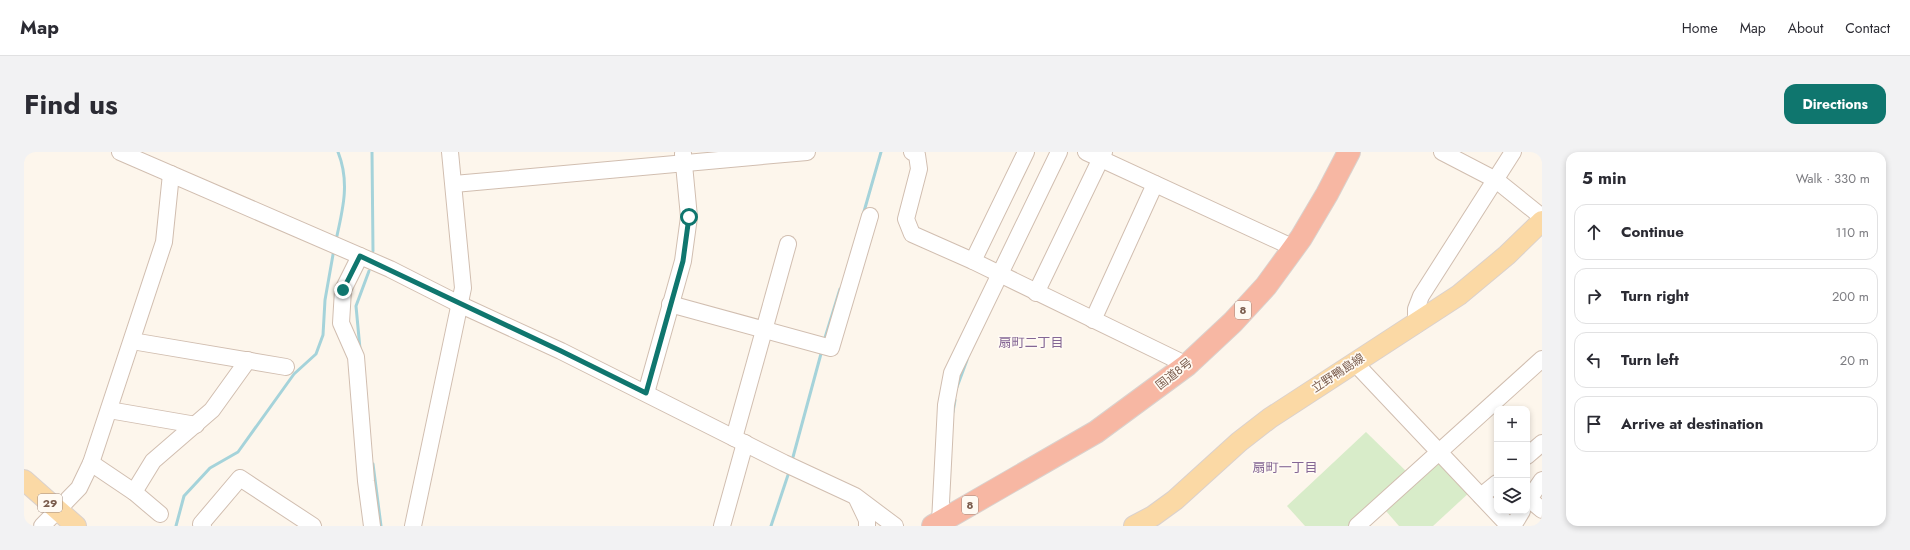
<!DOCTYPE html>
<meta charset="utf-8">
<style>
:root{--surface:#fff;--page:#f2f2f3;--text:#2b2b33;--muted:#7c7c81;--line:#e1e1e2;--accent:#0f766e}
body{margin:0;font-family:Jost,"Noto Sans JP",sans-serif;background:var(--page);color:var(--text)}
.controls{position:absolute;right:12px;bottom:12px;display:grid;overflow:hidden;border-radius:8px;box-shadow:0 2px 6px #0003}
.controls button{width:36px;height:36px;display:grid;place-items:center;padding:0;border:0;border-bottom:1px solid var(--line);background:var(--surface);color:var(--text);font:20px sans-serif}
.stop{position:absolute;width:12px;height:12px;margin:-9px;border:3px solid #0f766e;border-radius:50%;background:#fff}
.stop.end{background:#0f766e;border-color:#fff;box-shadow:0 1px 4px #0008}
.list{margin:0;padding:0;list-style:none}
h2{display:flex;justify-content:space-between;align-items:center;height:52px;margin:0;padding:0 16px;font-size:17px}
h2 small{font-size:13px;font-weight:400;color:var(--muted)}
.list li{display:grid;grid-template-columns:26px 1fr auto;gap:12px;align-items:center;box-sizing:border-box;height:56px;margin:0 8px 8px;padding:0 8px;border:1px solid var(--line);border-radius:12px}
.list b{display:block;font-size:15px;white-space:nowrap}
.list em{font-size:13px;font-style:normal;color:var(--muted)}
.icon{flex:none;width:22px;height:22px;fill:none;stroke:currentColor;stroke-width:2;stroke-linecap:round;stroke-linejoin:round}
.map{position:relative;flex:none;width:1518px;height:374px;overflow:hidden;border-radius:12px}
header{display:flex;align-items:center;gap:24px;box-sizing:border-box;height:56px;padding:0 20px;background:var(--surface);border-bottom:1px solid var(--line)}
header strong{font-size:19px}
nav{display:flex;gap:22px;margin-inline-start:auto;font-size:14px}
.intro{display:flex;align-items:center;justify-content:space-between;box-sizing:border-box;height:96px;padding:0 24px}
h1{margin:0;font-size:28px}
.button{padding:10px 18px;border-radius:12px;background:var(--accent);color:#fff;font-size:14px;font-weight:700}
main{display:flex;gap:24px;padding:0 24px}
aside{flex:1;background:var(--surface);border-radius:12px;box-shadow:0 2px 6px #0003}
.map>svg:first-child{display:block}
.green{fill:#d8ecc9}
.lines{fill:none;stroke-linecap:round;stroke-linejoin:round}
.stream{stroke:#a5d3da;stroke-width:3}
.minor-casing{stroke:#d1beb0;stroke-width:18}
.major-casing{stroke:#dad1cd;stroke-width:22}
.highway-casing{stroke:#dad1cd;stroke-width:24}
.minor{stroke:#fff;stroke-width:16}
.major{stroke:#fbd9a5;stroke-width:20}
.highway{stroke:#f7b7a3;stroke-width:22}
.route{stroke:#0f766e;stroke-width:5}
.labels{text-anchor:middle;stroke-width:3.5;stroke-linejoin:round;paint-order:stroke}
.shield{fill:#fffaf3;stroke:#a28b7f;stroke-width:1}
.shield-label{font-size:11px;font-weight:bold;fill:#7a5c4d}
.street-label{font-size:12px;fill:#7a5c4d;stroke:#fffaf3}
.neighbourhood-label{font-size:13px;fill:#846695;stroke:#fffaf3}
</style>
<header>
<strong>Map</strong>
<nav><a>Home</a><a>Map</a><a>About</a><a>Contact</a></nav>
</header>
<div class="intro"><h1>Find us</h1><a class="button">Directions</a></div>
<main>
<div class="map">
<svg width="1518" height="374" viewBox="0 0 1518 374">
<rect width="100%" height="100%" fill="#fdf6ec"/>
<g class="green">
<polygon points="1342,280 1386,323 1332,374 1281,374 1263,354"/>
<polygon points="1417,308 1447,339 1409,374 1375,374 1362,359"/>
</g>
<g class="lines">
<g class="stream">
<polyline points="348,0 349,99"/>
<polyline points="839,63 857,0"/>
<path d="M312 88C319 57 326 30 314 0"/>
<polyline points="800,189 816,137"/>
<polyline points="336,197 332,154 345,119"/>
<polyline points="933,235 943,208"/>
<polyline points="929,260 931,248"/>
<polyline points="769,305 798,198"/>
<polyline points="349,312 357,374"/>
<polyline points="152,374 160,344 186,316 214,300 270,222 292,202 299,183 301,148 310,97"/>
<polyline points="747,374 764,323"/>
</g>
<defs>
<g id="minor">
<polyline points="96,0 366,117 437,153 537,199 760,311 831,344 871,374"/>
<polyline points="888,0 893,3 895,17 882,67 888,82 949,109 1163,213"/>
<polyline points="1062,0 1270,96"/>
<polyline points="1418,0 1472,28 1518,65"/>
<polyline points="430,32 783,0"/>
<polyline points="336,104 319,138 317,171 332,205 342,329 348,374"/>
<polyline points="949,109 1002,0"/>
<polyline points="1012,141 1080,0"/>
<polyline points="646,152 807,196 846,64"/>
<polyline points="1069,168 1131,32"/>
<polyline points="1392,173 1392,157 1397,144 1489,0"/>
<polyline points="108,189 262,215"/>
<polyline points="1330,210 1485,374"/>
<polyline points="622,241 659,109 665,65 659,2"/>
<polyline points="85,258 172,273"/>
<polyline points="710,286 764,92"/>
<polyline points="1503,304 1518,291"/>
<polyline points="67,311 110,340 136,362"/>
<polyline points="110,340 129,309 188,258 224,208"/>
<polyline points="1457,344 1473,331"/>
<polyline points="833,347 843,368 843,374"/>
<polyline points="1505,347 1518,328"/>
<polyline points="1503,351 1505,347 1518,358"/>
<polyline points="916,370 922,253 928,221 1035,0"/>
<polyline points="18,374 55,336 67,311 140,90 147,22"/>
<polyline points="179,374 177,372 216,326 289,374"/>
<polyline points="389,374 439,136 426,0"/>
<polyline points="698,374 721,291"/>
<polyline points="1333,374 1518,207"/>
<polyline points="1489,374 1498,359"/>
</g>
<g id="major">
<polyline points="0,328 52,374"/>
<polyline points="1110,374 1129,364 1151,348 1215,290 1246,266 1435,143 1483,103 1518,69"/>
</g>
<polyline id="highway" points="909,374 1072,280 1163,213 1209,170 1242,134 1277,86 1303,42 1325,0"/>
</defs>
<use href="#minor" class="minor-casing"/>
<use href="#major" class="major-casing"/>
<use href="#highway" class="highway-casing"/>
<use href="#minor" class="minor"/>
<use href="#major" class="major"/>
<use href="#highway" class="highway"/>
</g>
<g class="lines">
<polyline class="route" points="319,138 336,104 537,199 622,241 659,109 665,65"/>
</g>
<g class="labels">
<g class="shield">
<rect x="1211" y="149" width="16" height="18" rx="3"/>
<rect x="14" y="342" width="24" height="18" rx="3"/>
<rect x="938" y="344" width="16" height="18" rx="3"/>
</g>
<g class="shield-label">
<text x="1219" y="162">8</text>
<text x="26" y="355">29</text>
<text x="946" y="357">8</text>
</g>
<g class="street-label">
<text transform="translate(1314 221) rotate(-33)" y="4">立野鴨島線</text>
<text transform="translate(1150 222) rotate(-38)" y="4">国道8号</text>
</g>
<g class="neighbourhood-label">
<text x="1007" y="195">扇町二丁目</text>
<text x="1261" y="320">扇町一丁目</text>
</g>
</g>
</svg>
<div class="controls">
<button>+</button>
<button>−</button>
<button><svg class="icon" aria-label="layers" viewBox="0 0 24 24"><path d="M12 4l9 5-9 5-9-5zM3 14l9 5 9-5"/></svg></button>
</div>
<div class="stop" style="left:665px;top:65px"></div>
<div class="stop end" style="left:319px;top:138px"></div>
</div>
<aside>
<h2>5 min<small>Walk · 330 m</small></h2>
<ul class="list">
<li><svg class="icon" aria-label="ahead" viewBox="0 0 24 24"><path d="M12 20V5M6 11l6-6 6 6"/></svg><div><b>Continue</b></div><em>110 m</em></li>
<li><svg class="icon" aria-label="right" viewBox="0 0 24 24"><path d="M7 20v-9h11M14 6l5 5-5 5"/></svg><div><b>Turn right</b></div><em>200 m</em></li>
<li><svg class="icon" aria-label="left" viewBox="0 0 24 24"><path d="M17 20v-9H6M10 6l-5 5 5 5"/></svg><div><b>Turn left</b></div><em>20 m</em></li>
<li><svg class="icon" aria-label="arrive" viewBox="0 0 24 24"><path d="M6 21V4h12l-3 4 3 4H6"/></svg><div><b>Arrive at destination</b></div></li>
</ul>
</aside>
</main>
